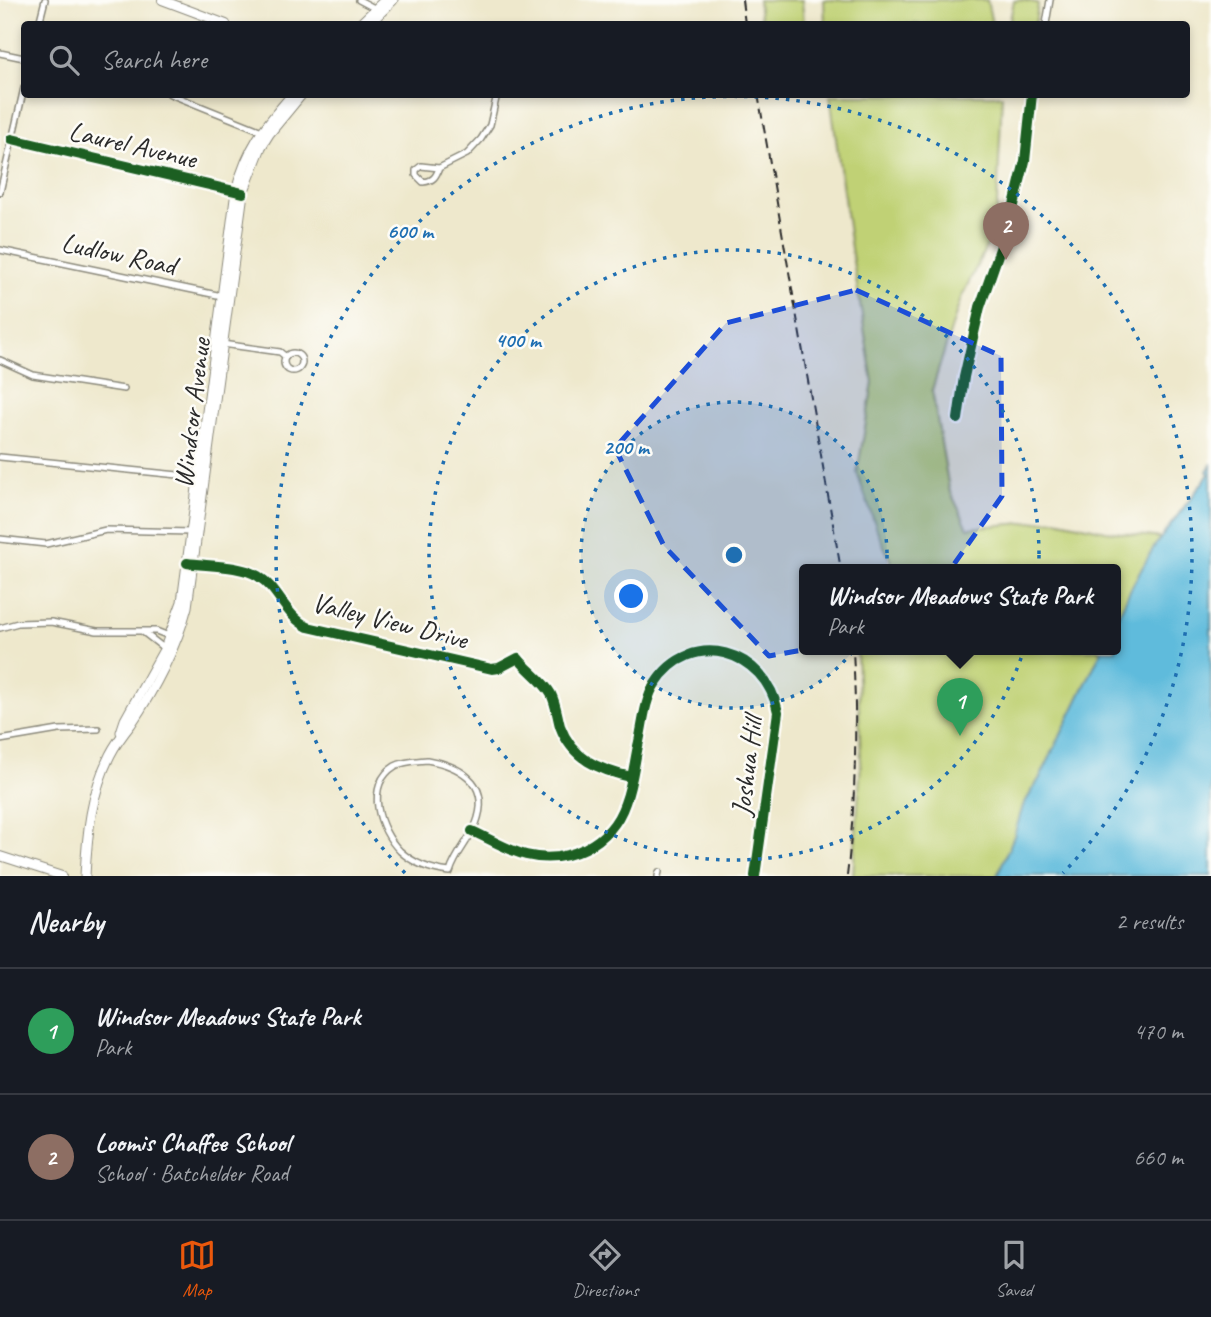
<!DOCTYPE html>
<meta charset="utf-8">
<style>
:root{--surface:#171b24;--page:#242831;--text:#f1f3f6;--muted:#9ea1a6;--line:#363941;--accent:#ea580c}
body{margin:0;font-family:Caveat,sans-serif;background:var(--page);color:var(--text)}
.you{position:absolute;left:632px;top:597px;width:24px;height:24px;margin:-18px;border:5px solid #fff;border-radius:50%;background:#1a73e8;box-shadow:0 0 0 10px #1a73e833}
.badge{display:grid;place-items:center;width:46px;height:46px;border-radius:50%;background:var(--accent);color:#fff;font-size:23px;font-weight:700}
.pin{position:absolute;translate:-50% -58px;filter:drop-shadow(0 2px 4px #0008)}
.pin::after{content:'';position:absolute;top:37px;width:24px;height:21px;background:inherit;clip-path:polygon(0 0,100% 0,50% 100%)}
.popup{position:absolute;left:799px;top:564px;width:322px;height:91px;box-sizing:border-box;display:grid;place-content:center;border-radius:7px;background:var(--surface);filter:drop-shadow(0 2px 5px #0005);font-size:23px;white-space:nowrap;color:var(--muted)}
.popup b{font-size:26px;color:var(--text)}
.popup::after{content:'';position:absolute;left:50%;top:100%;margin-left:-14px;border:14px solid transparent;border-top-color:var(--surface)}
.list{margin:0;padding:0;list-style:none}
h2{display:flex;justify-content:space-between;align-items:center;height:91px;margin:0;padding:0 28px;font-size:30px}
h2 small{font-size:23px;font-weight:400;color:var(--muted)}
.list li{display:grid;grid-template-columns:46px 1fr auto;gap:21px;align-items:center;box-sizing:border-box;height:126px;padding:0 28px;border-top:2px solid var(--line)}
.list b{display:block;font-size:26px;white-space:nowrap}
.list p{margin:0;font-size:23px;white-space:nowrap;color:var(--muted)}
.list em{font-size:23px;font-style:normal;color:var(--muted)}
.icon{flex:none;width:38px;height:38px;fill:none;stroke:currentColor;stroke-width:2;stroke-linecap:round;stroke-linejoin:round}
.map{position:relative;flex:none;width:1211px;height:876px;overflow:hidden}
.search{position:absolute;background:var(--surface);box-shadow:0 4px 10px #0003;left:21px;right:21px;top:21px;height:77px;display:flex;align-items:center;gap:18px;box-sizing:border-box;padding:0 24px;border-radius:7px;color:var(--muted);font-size:26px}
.sheet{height:343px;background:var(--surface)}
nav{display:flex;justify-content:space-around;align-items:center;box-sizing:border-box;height:98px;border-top:2px solid var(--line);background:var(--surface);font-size:19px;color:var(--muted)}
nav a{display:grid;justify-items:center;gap:4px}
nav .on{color:var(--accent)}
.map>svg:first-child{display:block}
.green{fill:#c0d174;stroke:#767e50;stroke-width:2}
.water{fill:#5ebbdc;stroke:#447384;stroke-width:2}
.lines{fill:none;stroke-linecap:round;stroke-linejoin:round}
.street-casing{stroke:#8c8a7c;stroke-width:8}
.secondary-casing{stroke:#8c8a7c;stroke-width:10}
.primary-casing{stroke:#8c8a7c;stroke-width:11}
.street{stroke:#fff;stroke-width:5}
.secondary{stroke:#fff;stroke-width:8}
.primary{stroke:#fff;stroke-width:9}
.rail{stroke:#2b2b2b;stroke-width:2;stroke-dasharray:10 5;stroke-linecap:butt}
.cycleway-casing{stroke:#fdfcf7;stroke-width:15}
.cycleway{stroke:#1b5e20;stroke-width:10}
.marked{fill:#1d4ed8;fill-opacity:0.2;stroke:#1d4ed8;stroke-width:5;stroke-dasharray:14 9;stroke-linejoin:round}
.ring{fill:none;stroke:#1f6fb2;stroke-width:3.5;stroke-dasharray:3.5 7}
.labels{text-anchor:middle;stroke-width:5;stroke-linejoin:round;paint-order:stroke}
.street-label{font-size:28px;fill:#2b2b2b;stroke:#fdfcf7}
.centre{fill:#1f6fb2;stroke:#fdfcf7;stroke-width:3.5}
.ring-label{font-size:21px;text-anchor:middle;font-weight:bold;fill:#1f6fb2;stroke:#fdfcf7;stroke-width:5;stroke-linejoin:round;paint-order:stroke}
</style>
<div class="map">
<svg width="1211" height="876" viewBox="0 0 1211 876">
<rect width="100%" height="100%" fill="#fdfcf7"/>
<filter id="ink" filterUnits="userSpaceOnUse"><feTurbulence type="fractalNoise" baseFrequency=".0143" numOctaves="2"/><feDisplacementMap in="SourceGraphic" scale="14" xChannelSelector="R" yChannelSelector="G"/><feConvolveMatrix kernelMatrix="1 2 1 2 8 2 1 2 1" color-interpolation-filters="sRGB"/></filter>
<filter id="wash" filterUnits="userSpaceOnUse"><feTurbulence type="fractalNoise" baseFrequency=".00686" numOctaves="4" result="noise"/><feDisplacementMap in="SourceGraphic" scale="28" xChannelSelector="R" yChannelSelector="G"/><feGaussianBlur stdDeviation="1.57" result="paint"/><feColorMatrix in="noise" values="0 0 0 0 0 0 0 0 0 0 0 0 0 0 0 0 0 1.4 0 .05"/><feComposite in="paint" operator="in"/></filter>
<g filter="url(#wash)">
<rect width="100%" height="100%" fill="#eee8cc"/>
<g class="green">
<polygon points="758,0 802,0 804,24 761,24"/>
<polygon points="824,0 987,0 992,24 825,24"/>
<polygon points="1021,0 1037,3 1038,5 1035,24 1009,24 1014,1"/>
<polygon points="830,95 1002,95 996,227 961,298 932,390 949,489 968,528 1056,520 1106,531 1162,538 1139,573 1116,620 1116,570 895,570 879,535 857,473 873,383 851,249"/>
<polygon points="857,650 1102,650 1041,776 1023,806 1015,836 997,876 853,876 861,762"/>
</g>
<polygon class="water" points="1211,465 1211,876 997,876 1014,836 1023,806 1041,776 1102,650 1116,650 1116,620 1132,586 1154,547 1209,474 1207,471"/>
</g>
<g filter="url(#ink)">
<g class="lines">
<defs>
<g id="street">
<polyline points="359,0 376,9"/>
<polyline points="39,24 45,0"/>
<polyline points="1046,24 1050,0"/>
<polyline points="0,53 24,58"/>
<polyline points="170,94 262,131"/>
<polyline points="12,139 237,191"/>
<path d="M439 168C436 177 433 181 423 182L416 175V170L421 166 439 168 467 154 481 139 490 125 497 94"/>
<polyline points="0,192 24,88"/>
<polyline points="0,250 222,296"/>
<polyline points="222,344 280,352 286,357"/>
<circle cx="293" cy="362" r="9"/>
<polyline points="0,360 33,375 124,389"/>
<polyline points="958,419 964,377 980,307 1011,217 1025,161 1032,94"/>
<polyline points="0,457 198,477"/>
<polyline points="0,539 46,544 106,530 191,532"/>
<path d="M192 563C211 565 241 565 258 576 279 589 285 616 308 627L492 669 499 668 518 658C528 671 543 680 551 694 556 704 557 715 560 726 572 759 599 770 631 777"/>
<polyline points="0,628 18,623 51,622 97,631 156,631 169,636"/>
<polyline points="143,632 165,649"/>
<polyline points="0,740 59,730 98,729"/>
<path d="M427 760C457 765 489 781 478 818 473 837 456 852 450 872 432 870 414 864 400 851 379 830 364 785 395 766 404 761 417 761 427 760Z"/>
<path d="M472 831C490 839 507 850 526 855 567 865 611 844 625 803 632 785 634 765 638 746 643 726 644 701 655 684 691 627 766 650 778 712L755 876"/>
<polyline points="658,876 659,872"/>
</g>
<g id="secondary">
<polyline points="162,0 226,24"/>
<polyline points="0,856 62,876"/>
</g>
<g id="primary">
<polyline points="360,24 385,0"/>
<polyline points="369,24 393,0"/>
<path d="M121 732 125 720 165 648 182 602 236 191C248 147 263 128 293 94"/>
<path d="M85 876C87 834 91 793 110 755 116 743 123 734 131 724 154 690 177 646 187 607L243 193 261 147 269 134 302 94"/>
</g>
</defs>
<use href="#street" class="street-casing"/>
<use href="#secondary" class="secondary-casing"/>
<use href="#primary" class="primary-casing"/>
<use href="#street" class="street"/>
<use href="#secondary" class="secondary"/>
<use href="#primary" class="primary"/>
<g class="rail">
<polyline points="742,0 745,24"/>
<polyline points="758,94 841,570"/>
<path d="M847 876C856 801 857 725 853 650"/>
</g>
<defs>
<g id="cycleway">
<polyline points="12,139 243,193"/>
<polyline points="958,419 964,377 980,307 1011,217 1025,161 1032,94"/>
<path d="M187 563C207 566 241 565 258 576 279 589 285 616 308 627L492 669 499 668 518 658C528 671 543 680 551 694 556 704 557 715 560 726 572 759 599 770 631 777"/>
<path d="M472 831C490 839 507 850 526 855 567 865 611 844 625 803 632 785 634 765 638 746 643 726 644 701 655 684 691 627 766 650 778 712L755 876"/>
</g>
</defs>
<use href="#cycleway" class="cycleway-casing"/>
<use href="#cycleway" class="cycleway"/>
</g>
</g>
<path class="marked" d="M856 290 1001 356 1002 496 907 631 769 656 664 546 615 448 726 323Z"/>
<circle cx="734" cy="555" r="153" fill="#1f6fb2" fill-opacity=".12"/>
<g class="ring">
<circle cx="734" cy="555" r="153"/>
<circle cx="734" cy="555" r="305"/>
<path d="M405 873A458 458 0 1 1 1063 873"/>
</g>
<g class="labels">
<g class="street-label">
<text transform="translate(133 144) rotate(13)" y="10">Laurel Avenue</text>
<text transform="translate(119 253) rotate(12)" y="10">Ludlow Road</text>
<text transform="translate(191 413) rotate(-83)" y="10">Windsor Avenue</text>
<text transform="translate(390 620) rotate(14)" y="10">Valley View Drive</text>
<text transform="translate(746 766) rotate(-83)" y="10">Joshua Hill</text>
</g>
</g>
<circle cx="734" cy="555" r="10" class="centre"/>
<g class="ring-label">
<text x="410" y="238">600 m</text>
<text x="518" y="347">400 m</text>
<text x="626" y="454">200 m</text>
</g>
</svg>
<div class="you"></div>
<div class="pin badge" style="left:960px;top:736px;background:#2e9e5b">1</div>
<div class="popup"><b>Windsor Meadows State Park</b>Park</div>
<div class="pin badge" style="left:1006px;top:260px;background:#8d6e63">2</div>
<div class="search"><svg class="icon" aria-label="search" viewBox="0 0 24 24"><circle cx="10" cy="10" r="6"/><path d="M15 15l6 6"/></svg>Search here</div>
</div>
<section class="sheet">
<h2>Nearby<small>2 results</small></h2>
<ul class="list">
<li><span class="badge" style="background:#2e9e5b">1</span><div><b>Windsor Meadows State Park</b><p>Park</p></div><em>470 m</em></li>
<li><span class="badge" style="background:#8d6e63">2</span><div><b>Loomis Chaffee School</b><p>School · Batchelder Road</p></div><em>660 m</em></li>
</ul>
</section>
<nav>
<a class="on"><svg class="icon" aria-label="map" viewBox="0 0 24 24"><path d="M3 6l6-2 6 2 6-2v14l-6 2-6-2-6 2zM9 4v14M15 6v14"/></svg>Map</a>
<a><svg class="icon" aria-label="directions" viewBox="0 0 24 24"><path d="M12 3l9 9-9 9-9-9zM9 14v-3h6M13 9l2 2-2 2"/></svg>Directions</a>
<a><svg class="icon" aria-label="saved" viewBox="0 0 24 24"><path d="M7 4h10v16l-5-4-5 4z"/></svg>Saved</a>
</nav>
